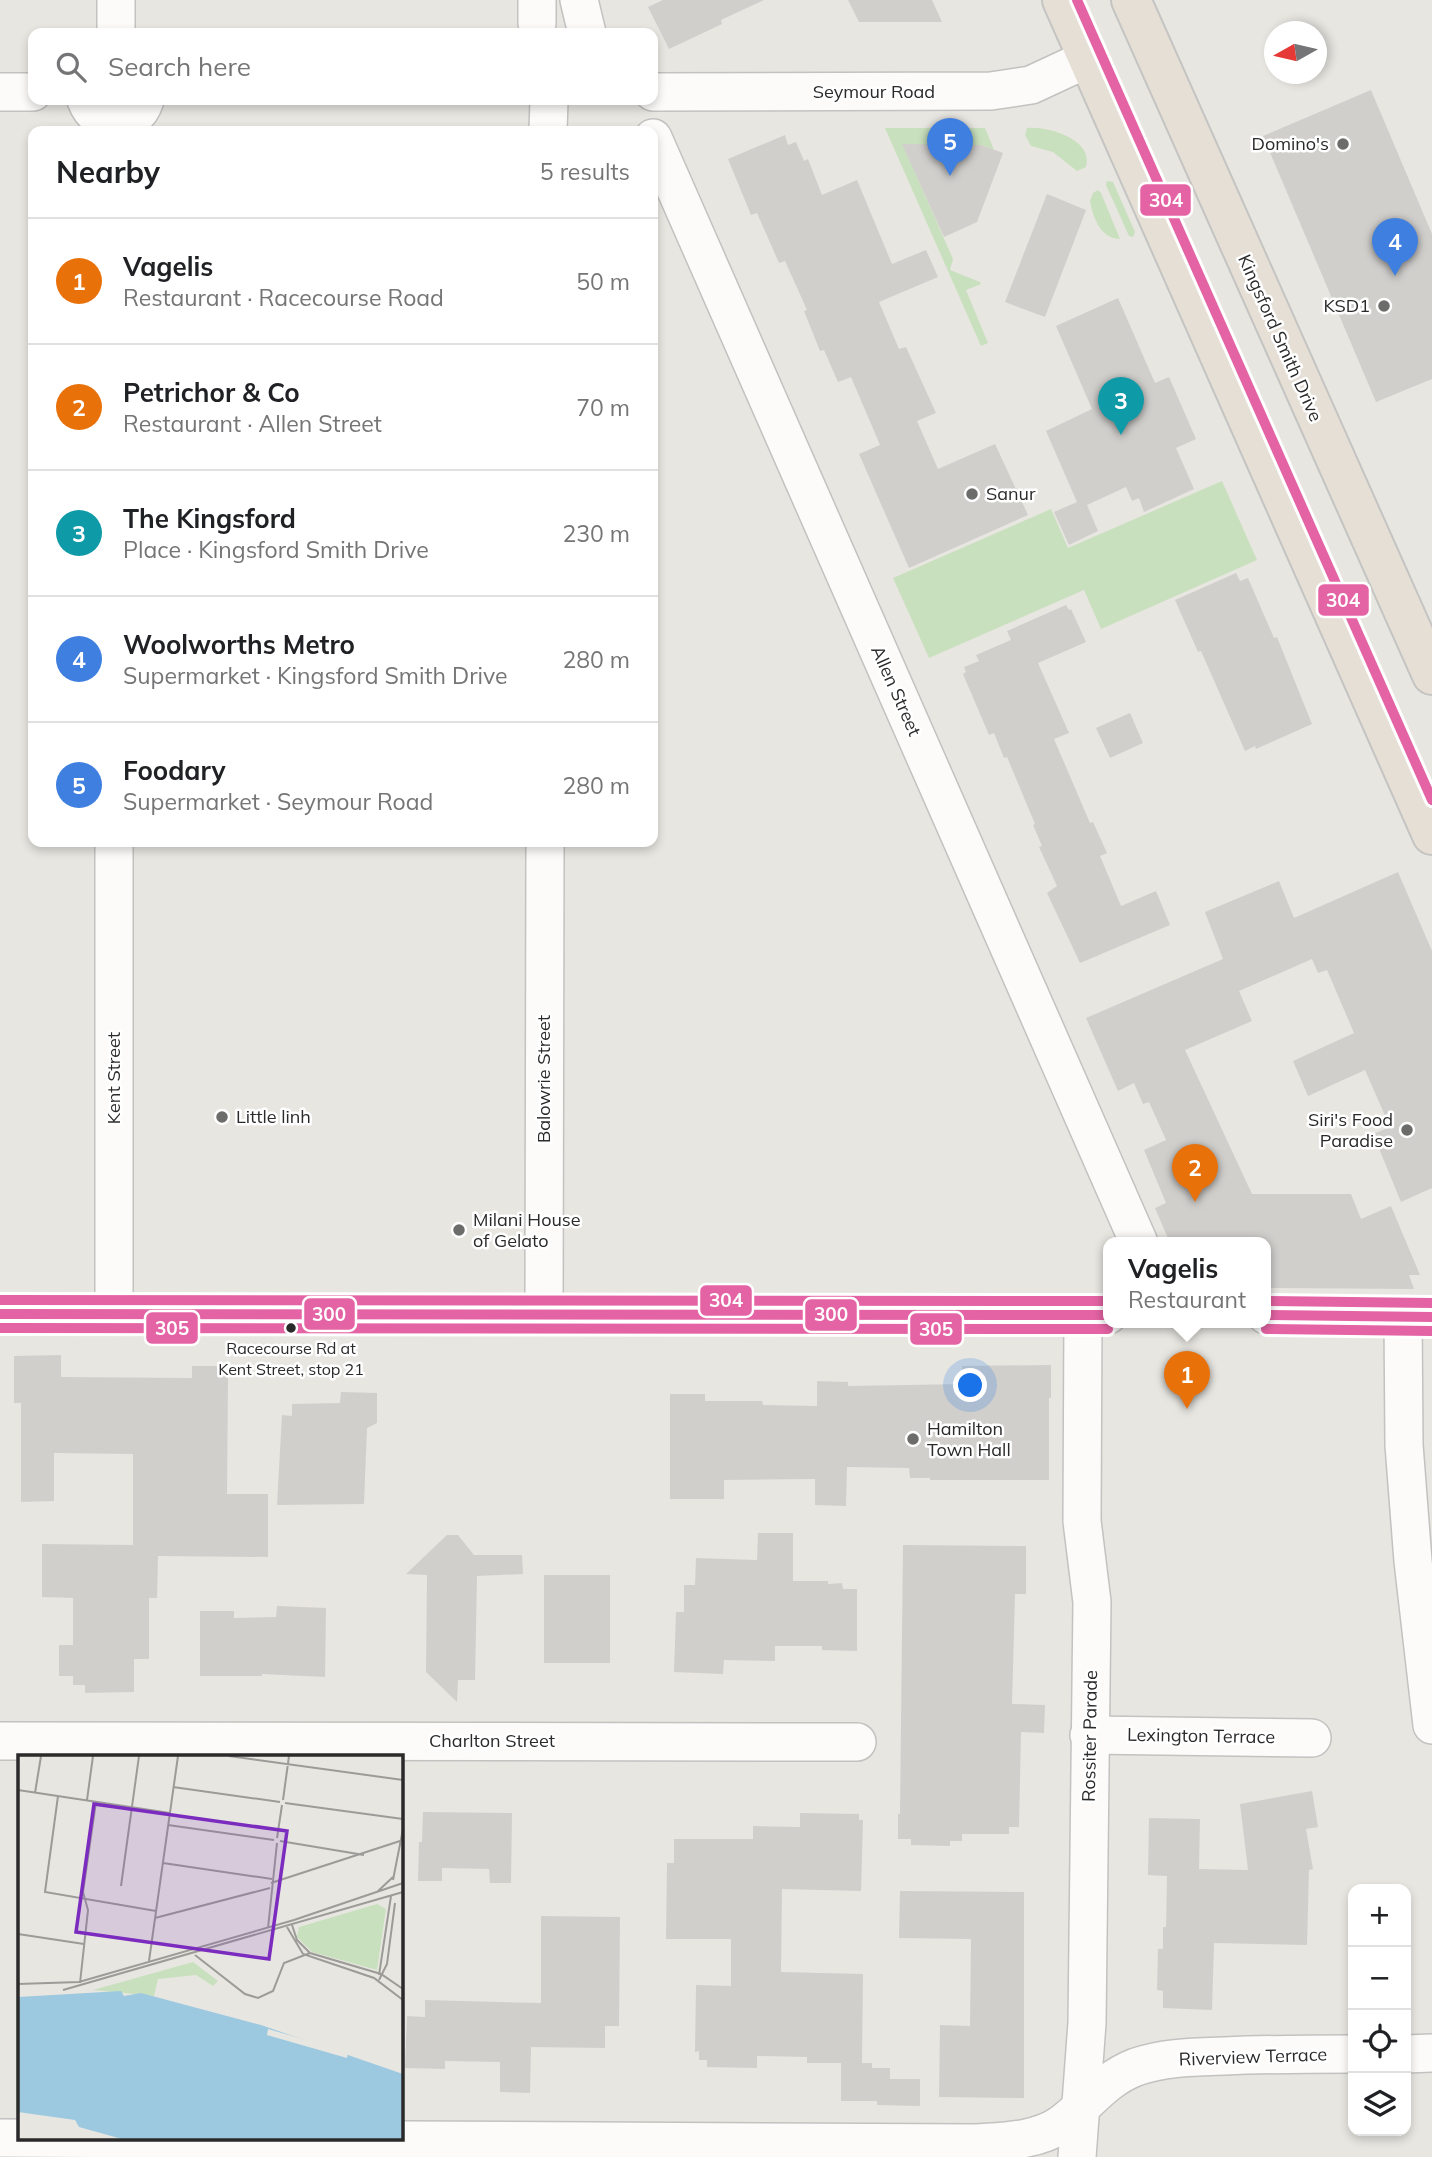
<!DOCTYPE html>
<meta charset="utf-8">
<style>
:root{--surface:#fff;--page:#f2f2f2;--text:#202124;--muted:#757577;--line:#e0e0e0;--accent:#ea580c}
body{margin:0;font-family:Mulish,sans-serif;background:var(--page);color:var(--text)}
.controls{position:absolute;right:21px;bottom:21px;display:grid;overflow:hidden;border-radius:14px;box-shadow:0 4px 10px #0003}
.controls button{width:63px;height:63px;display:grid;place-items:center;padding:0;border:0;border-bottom:2px solid var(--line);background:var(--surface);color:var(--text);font:35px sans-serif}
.compass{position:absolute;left:1264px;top:21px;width:63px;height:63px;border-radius:50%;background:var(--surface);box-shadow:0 4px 10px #0003;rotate:262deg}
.you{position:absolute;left:971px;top:1386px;width:24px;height:24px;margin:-18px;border:5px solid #fff;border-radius:50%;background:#1a73e8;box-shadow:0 0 0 10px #1a73e833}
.badge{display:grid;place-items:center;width:46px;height:46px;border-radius:50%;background:var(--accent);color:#fff;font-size:23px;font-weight:700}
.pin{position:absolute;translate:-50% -58px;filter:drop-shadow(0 2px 4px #0008)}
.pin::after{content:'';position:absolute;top:37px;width:24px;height:21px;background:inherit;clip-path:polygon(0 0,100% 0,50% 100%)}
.popup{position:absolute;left:1103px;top:1237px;width:168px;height:91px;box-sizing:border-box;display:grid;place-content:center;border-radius:14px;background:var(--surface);filter:drop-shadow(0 2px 5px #0005);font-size:23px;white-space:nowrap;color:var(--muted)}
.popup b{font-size:26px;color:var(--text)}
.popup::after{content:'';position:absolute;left:50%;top:100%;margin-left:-14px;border:14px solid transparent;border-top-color:var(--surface)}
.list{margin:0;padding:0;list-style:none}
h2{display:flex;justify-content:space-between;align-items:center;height:91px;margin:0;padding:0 28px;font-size:30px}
h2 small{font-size:23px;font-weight:400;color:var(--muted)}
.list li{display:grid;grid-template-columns:46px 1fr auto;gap:21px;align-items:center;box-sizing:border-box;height:126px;padding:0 28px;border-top:2px solid var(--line)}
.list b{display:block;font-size:26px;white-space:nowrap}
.list p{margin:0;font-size:23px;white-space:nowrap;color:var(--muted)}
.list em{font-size:23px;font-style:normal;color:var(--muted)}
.icon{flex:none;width:38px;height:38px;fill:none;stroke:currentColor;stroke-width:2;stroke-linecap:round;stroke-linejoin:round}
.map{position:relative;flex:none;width:1432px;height:2157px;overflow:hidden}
.search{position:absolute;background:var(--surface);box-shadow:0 4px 10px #0003;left:28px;top:28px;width:630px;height:77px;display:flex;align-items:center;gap:18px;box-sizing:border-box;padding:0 24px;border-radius:14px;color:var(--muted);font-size:26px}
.panel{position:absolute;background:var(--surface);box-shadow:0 4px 10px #0003;left:28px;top:126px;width:630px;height:721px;border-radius:14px}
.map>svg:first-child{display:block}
.green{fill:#c9e0be}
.building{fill:#d1cfcc}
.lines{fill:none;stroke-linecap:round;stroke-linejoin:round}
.minor-casing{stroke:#c2c2c1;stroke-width:40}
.highway-casing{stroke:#c4c4c2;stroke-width:42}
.minor{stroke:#fcfbfa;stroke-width:37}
.highway{stroke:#e6dfd6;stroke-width:38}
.bus-1-casing{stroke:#fff;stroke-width:16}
.bus-2-casing{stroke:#fff;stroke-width:16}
.bus-3-casing{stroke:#fff;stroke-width:16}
.bus-1{stroke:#e463a4;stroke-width:10}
.bus-2{stroke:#e463a4;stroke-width:10}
.bus-3{stroke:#e463a4;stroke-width:10}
.poi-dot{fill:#6c6c6a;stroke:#fff;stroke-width:2.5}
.bus-dot{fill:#2a2a2a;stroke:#fff;stroke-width:2.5}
.labels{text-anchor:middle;stroke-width:5;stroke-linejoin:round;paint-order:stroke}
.bus-label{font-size:16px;fill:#2a2a2a;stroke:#fff}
.street-label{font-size:18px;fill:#2a2a2a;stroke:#fff}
.poi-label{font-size:18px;fill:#2a2a2a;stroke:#fff;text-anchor:start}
.inset-river{fill:none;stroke:#9dc9e0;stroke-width:3.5}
.inset-road{fill:none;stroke:#9c9b98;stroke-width:2}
.view{fill:#7b2cbf;fill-opacity:0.15;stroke:#7b2cbf;stroke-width:3.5}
.inset-edge{fill:none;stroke:#2a2a2a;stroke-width:3.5}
.line-badge{stroke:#fff;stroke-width:2.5}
.badge-label{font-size:19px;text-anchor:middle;font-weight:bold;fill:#fff}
</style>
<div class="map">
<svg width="1432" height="2157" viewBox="0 0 1432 2157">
<rect width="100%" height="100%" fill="#e8e6e1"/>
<g class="green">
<polygon points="885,128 985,128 994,150 981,145 903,145 953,259 950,270 980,282 981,284 966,290 988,343 981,346"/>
<path d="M1027 128C1047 126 1094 139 1086 167L1077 171 1053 152 1031 146 1025 135Z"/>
<polygon points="1107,181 1113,182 1135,232 1133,237 1129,236 1106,185"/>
<path d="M1098 190 1101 193 1120 239C1101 239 1093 218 1090 201L1093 193Z"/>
<polygon points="1222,481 1257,560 1101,629 1084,590 929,658 893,578 1051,509 1068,548"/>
</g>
<g class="building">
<polygon points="663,0 764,0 721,20 722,24 669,49 648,7"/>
<polygon points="848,0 932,0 942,22 859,22"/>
<polygon points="1371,90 1432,234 1432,379 1376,402 1263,136"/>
<polygon points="785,135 788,145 796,142 804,161 808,159 822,195 857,180 892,264 926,250 938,277 879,302 899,349 906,347 936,413 917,421 938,469 995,444 1028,515 909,568 859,454 880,445 851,377 838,382 824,350 820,351 804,311 807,310 785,261 779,263 757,213 751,215 728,159"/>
<polygon points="902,144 981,145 1003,153 977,222 944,237"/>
<polygon points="1047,194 1086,210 1045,317 1005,302"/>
<polygon points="1118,298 1155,383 1169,377 1196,439 1176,448 1194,489 1144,512 1139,498 1132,501 1126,487 1087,505 1098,531 1069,545 1054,512 1077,502 1046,431 1092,409 1056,326"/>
<polygon points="1236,573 1240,581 1248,578 1274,638 1277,637 1312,724 1256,749 1255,746 1245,751 1201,651 1198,652 1175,600"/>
<polygon points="1066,605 1069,610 1071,609 1086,642 1038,663 1069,733 1054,739 1090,823 1093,822 1107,853 1100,856 1121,906 1156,891 1170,925 1080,963 1047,893 1057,886 1039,847 1042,846 1033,825 1035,824 1007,757 1004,758 994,733 989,735 963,674 966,672 964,667 979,661 976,655 1011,640 1007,631"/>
<polygon points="1130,713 1143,743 1110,758 1096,728"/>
<polygon points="1398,872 1432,951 1432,1188 1401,1202 1373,1134 1390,1127 1365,1070 1308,1096 1293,1061 1354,1033 1327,970 1318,973 1312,959 1239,991 1252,1021 1185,1050 1252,1194 1351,1194 1361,1219 1391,1206 1420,1275 1409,1275 1414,1289 1266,1288 1266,1243 1170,1243 1155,1208 1166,1203 1144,1150 1166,1140 1149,1102 1143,1104 1134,1083 1118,1091 1086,1018 1223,959 1205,912 1279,881 1294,918"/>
<polygon points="61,1355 61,1377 192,1378 192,1366 216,1366 228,1378 227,1494 268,1494 268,1557 158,1556 157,1598 149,1598 149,1659 134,1659 134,1692 85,1693 85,1685 73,1685 73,1676 59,1676 59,1645 73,1645 73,1598 42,1597 42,1544 133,1545 133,1454 54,1453 54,1501 21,1502 21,1403 14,1403 14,1356"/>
<polygon points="1051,1365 1051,1398 1049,1398 1049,1480 930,1480 930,1478 910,1478 909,1468 847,1467 846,1506 815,1505 815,1479 724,1480 724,1499 670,1499 670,1394 705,1394 705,1401 762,1401 763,1405 817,1406 817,1381 848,1382 848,1386 963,1384 962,1366"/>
<polygon points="341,1392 377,1393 377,1423 367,1428 364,1504 277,1505 282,1415 292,1416 292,1404 340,1403"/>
<polygon points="758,1533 793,1533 793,1581 828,1581 828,1584 842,1583 843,1589 857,1589 857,1651 822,1650 822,1646 775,1646 775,1661 724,1660 723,1674 674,1672 676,1612 684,1612 684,1585 695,1585 696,1558 757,1560"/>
<polygon points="447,1535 458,1535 474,1555 522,1555 523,1574 477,1576 475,1680 458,1680 457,1702 426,1672 427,1575 406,1574"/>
<polygon points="903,1545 1026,1546 1026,1594 1015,1594 1012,1704 1045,1705 1044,1733 1021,1732 1019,1827 1009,1827 1009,1834 962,1834 962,1841 950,1841 950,1846 911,1845 911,1839 898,1839 898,1814 900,1814"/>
<rect x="544" y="1575" width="66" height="88"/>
<polygon points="277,1606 326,1608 325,1677 262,1674 262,1676 200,1676 200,1611 234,1611 234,1618 276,1617"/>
<polygon points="1312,1791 1318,1827 1306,1829 1313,1869 1309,1870 1307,1945 1214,1943 1212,2010 1163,2008 1163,1991 1157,1990 1158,1949 1163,1949 1163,1927 1166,1927 1167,1876 1148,1875 1149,1818 1200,1819 1199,1869 1248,1870 1240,1804"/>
<polygon points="423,1812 512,1813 511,1883 490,1883 489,1869 442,1868 442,1881 418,1881 419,1842 422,1842"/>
<polygon points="800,1813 859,1814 859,1820 863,1820 861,1891 782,1889 781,1972 863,1974 862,2063 872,2063 872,2068 890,2068 890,2079 920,2079 920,2106 877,2105 877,2101 841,2101 841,2063 807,2063 807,2057 757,2056 757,2068 707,2067 707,2060 699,2060 699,2051 695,2052 696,1985 731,1986 731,1939 666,1939 667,1863 674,1863 674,1839 753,1839 753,1826 800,1827"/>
<polygon points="900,1891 1024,1892 1024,2098 939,2097 940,2025 970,2026 971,1939 899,1938"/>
<polygon points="541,1916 620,1917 619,2026 605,2026 605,2048 531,2047 530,2093 500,2092 500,2062 445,2061 445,2069 405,2068 407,2016 425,2017 425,2000 541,2003"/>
</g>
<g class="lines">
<defs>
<g id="minor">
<polyline points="537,0 537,23"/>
<polyline points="579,0 587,33"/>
<polyline points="116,33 116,0"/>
<polyline points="0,92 33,92"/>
<polyline points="653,92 991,91 1031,85 1089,58"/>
<path d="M86 100C97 130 135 131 145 100"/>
<polyline points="548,131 549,100"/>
<polyline points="653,138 1139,1243"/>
<polyline points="114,1313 114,842"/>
<polyline points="0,1314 1108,1315"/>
<polyline points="1266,1315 1432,1317"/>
<polyline points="544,1316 545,842"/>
<polyline points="1403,1316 1404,1445 1413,1561 1432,1725"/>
<polyline points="1089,1735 1312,1738"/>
<polyline points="0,1741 857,1742"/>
<polyline points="1406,2054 1432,2053"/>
<path d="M0 2138 977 2143C1004 2141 1036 2141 1060 2125 1087 2106 1102 2080 1136 2067 1164 2057 1195 2057 1225 2056 1268 2054 1311 2054 1353 2054"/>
<polyline points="1077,2157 1087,2023 1092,1602 1082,1521 1083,1315"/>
</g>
<g id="highway">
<polyline points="1062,0 1432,835"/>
<polyline points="1131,0 1432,675"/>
</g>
</defs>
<use href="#minor" class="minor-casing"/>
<use href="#highway" class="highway-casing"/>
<use href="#minor" class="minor"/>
<use href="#highway" class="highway"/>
<defs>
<g id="bus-1">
<polyline points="0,1314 1108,1315"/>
<polyline points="1266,1315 1432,1317"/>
</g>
<g id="bus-2">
<polyline points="0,1328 1108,1329"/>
<polyline points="1266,1329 1432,1331"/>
</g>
<g id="bus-3">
<polyline points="1077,0 1432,800"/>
<polyline points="0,1300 1108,1301"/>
<polyline points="1266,1301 1432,1303"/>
</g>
</defs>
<use href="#bus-1" class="bus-1-casing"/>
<use href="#bus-2" class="bus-2-casing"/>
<use href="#bus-3" class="bus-3-casing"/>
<use href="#bus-1" class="bus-1"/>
<use href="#bus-2" class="bus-2"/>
<use href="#bus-3" class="bus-3"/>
</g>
<g class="poi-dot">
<circle cx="1343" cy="144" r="7"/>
<circle cx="1384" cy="306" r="7"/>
<circle cx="972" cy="494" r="7"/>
<circle cx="222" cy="1117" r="7"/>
<circle cx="1407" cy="1130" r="7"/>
<circle cx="459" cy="1230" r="7"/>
<circle cx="913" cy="1439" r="7"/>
</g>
<circle class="bus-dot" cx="291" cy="1328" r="6"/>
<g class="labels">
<g class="bus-label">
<text x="291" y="1354">Racecourse Rd at<tspan x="291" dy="21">Kent Street, stop 21</tspan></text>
</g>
<g class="street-label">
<text x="874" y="98">Seymour Road</text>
<text transform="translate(1280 338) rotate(66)" y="6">Kingsford Smith Drive</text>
<text transform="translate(896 691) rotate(66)" y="6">Allen Street</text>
<text transform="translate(114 1078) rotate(-90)" y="6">Kent Street</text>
<text transform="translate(544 1079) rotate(-90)" y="6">Balowrie Street</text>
<text transform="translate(1090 1736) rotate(-89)" y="6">Rossiter Parade</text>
<text transform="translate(1201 1736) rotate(1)" y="6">Lexington Terrace</text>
<text x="492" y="1747">Charlton Street</text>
<text transform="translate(1253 2057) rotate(-2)" y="6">Riverview Terrace</text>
</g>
<g class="poi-label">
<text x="1329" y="150" text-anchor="end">Domino's</text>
<text x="1370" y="312" text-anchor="end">KSD1</text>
<text x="986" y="500">Sanur</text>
<text x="236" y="1123">Little linh</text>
<text x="1393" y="1126" text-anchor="end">Siri's Food<tspan x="1393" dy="21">Paradise</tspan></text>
<text x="473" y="1226">Milani House<tspan x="473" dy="21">of Gelato</tspan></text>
<text x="927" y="1435">Hamilton<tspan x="927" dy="21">Town Hall</tspan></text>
</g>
</g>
<g transform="translate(18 1755)">
<rect width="385" height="385" fill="#e8e6e1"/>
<path d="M359 149 368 154 359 215 294 197 279 182 281 172ZM175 207 200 226 195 231 178 220 140 224 136 241 75 235Z" fill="#c9e0be"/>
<path d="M103 236 106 241 123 238 243 270 385 319V384H104L61 372 57 365 0 357V242Z" fill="#9dc9e0"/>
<path d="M250 274 330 297 329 303 249 280Z" fill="#e8e6e1"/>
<path class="inset-river" d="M123 251 107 366 111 373 220 358 310 364 377 384M0 260 123 251 308 362"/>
<path class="inset-road" d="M211 1 385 25M155 32 262 47M0 35 152 58M17 38 23 1M40 41 27 137 138 156M69 45 75 1M265 45 271 1M267 48 385 64M150 70 256 85M259 83 264 50M262 86 346 100M145 108 254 124M375 125 385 74M253 128 382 86M103 131 121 1M359 137 375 122M137 163 252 133M274 170 279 185 292 198 363 219 385 234M269 172 285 199 356 223 385 245M250 173 259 88M0 179 66 189M177 200 227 239 240 243 255 236 266 208 292 198M131 206 160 1M361 220 373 141M361 225 369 209 377 148M62 228 70 155 65 137 78 47M0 229 61 227 276 165 385 128M45 235 385 137"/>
<path class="view" d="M76 49 269 76 251 204 58 177Z"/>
<rect width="385" height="385" class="inset-edge"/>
</g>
<g class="line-badge">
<rect x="1139" y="183" width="53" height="34" rx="7" fill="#e463a4"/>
<rect x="1317" y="583" width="53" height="34" rx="7" fill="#e463a4"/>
<rect x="699" y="1284" width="54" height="33" rx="7" fill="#e463a4"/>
<rect x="303" y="1297" width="53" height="34" rx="7" fill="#e463a4"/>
<rect x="804" y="1298" width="54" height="34" rx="7" fill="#e463a4"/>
<rect x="145" y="1311" width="54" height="34" rx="7" fill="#e463a4"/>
<rect x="909" y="1312" width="54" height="34" rx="7" fill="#e463a4"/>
</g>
<g class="badge-label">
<text x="1166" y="207">304</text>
<text x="1343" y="607">304</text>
<text x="726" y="1307">304</text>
<text x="329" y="1321">300</text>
<text x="831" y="1321">300</text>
<text x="172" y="1335">305</text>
<text x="936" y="1336">305</text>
</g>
</svg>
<div class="controls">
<button>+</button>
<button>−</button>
<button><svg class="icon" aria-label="locate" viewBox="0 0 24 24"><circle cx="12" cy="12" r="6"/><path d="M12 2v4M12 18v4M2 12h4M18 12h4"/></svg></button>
<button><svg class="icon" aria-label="layers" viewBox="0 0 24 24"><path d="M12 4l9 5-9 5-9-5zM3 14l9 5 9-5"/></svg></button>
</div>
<svg class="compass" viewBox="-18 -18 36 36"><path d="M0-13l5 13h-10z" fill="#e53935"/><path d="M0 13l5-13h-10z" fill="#757577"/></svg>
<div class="you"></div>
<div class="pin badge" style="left:1187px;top:1409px;background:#e8710a">1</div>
<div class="popup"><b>Vagelis</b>Restaurant</div>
<div class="pin badge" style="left:1195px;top:1202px;background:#e8710a">2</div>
<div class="pin badge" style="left:1121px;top:435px;background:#0f9aa8">3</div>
<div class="pin badge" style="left:1395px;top:276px;background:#3f7fe0">4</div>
<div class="pin badge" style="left:950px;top:176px;background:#3f7fe0">5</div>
<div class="search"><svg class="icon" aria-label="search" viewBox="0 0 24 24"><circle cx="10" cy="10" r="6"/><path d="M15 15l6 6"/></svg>Search here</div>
<section class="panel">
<h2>Nearby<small>5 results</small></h2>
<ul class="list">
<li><span class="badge" style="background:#e8710a">1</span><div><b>Vagelis</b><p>Restaurant · Racecourse Road</p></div><em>50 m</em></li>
<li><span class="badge" style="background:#e8710a">2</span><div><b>Petrichor &amp; Co</b><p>Restaurant · Allen Street</p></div><em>70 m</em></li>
<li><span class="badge" style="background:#0f9aa8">3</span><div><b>The Kingsford</b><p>Place · Kingsford Smith Drive</p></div><em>230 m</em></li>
<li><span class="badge" style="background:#3f7fe0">4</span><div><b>Woolworths Metro</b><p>Supermarket · Kingsford Smith Drive</p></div><em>280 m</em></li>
<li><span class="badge" style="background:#3f7fe0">5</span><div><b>Foodary</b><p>Supermarket · Seymour Road</p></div><em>280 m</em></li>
</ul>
</section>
</div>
